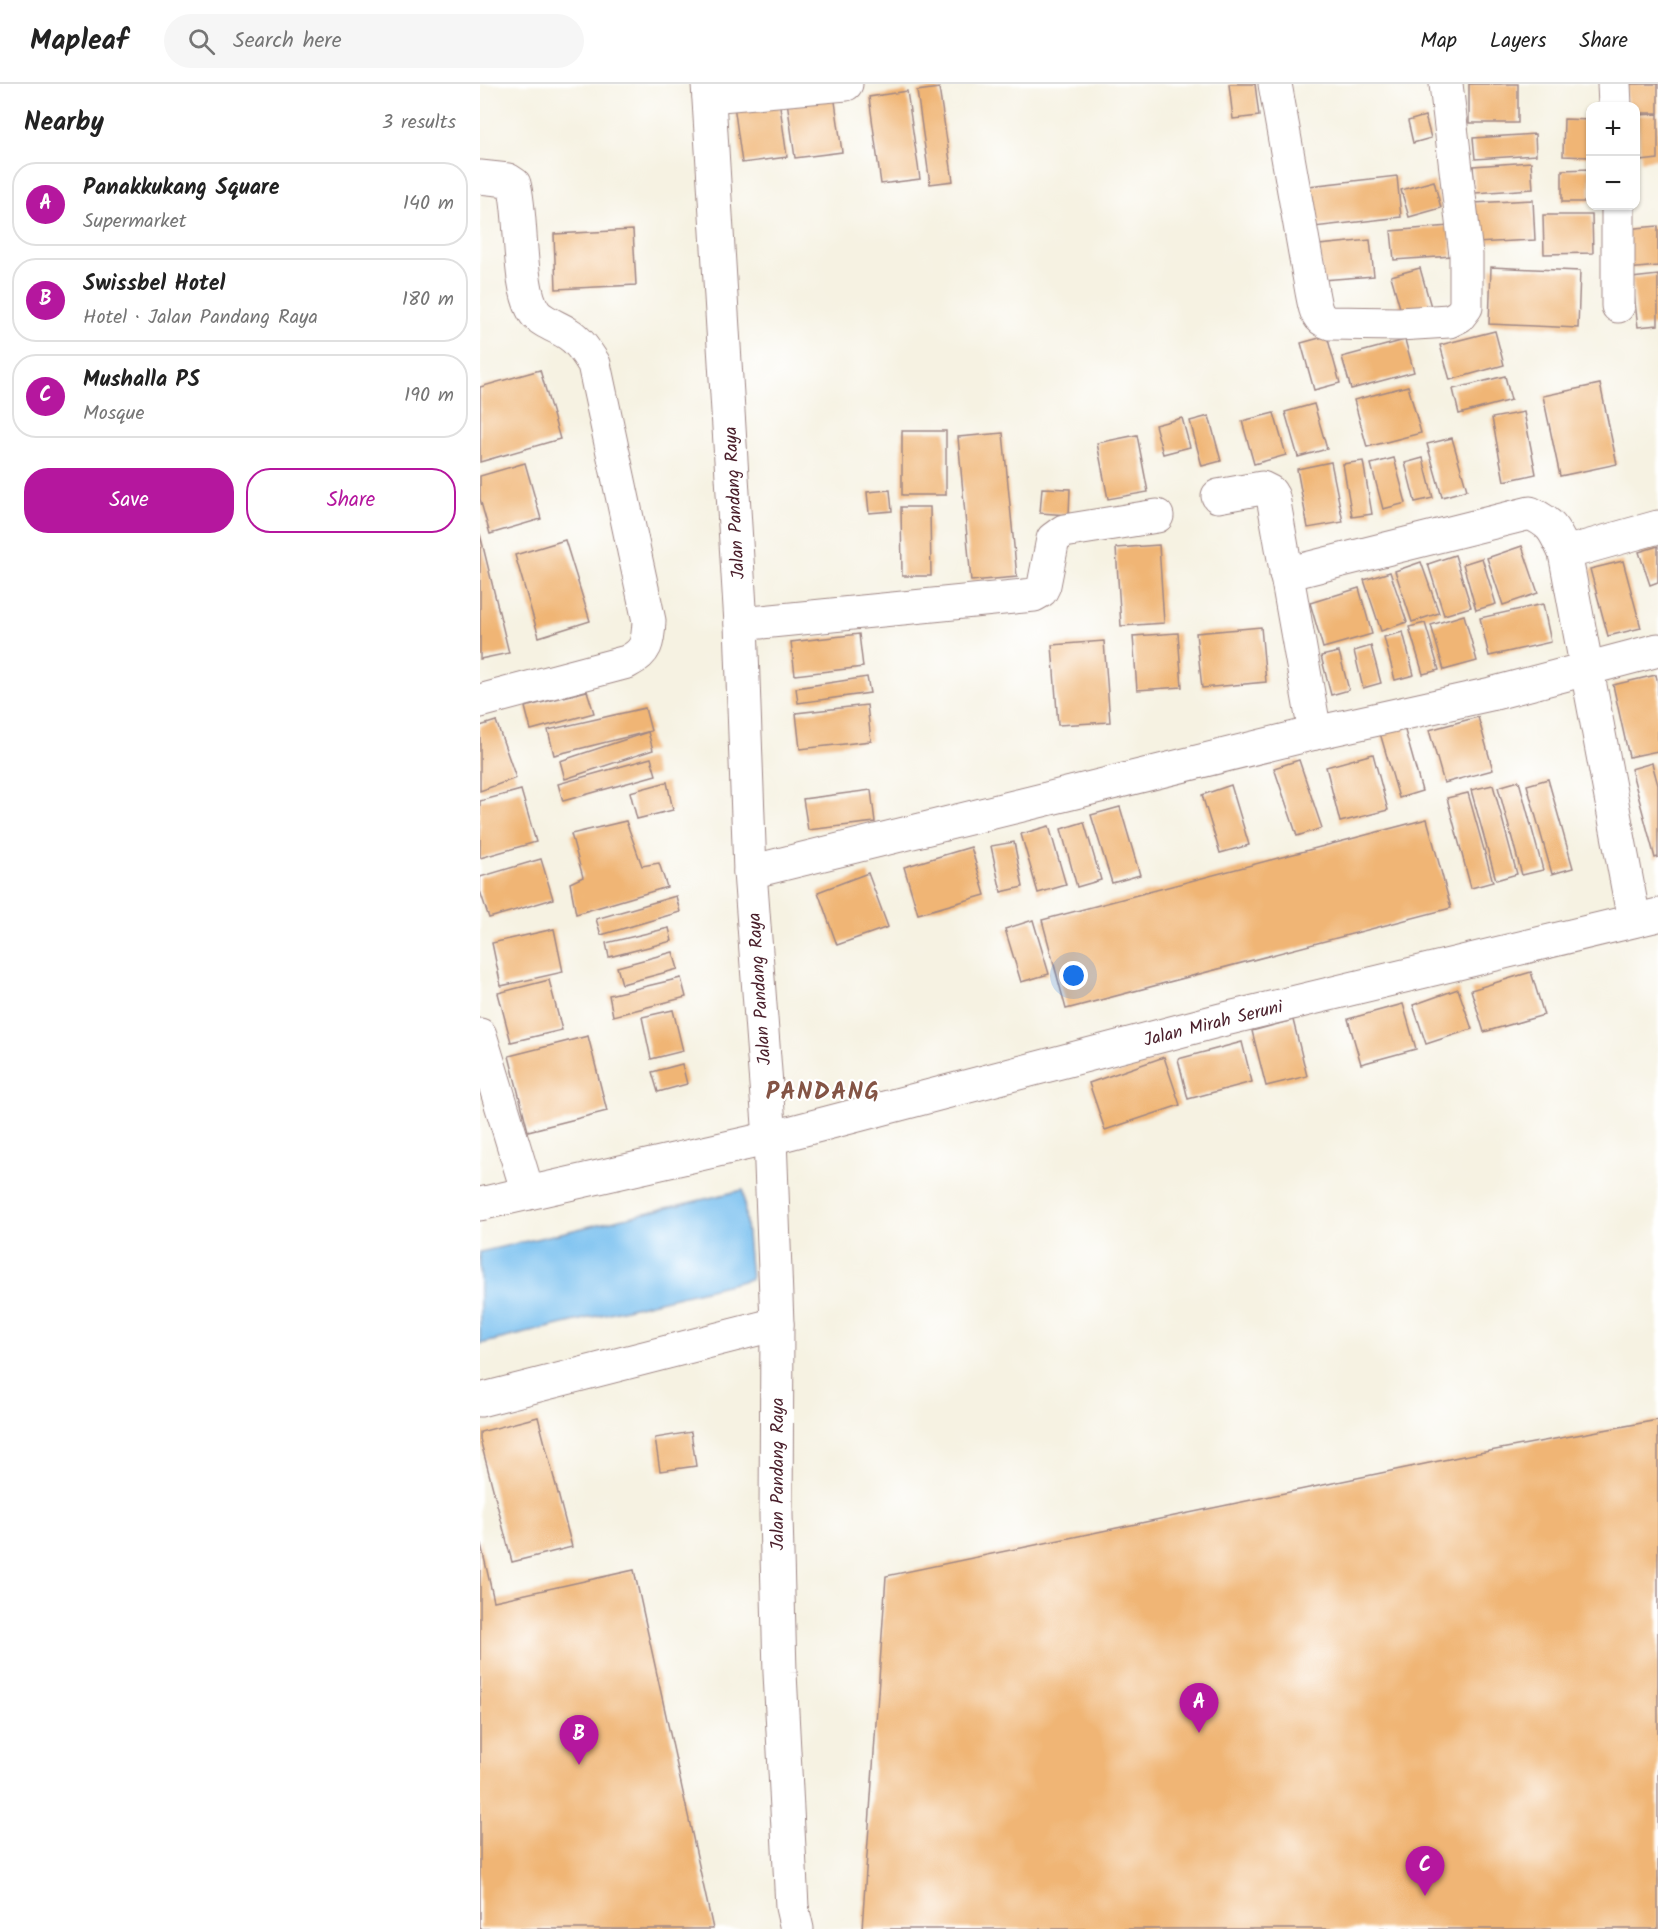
<!DOCTYPE html>
<meta charset="utf-8">
<style>
:root{--surface:#fff;--page:#f6f6f6;--text:#222;--muted:#767676;--line:#e0e0e0;--accent:#b5179e}
body{margin:0;font-family:Kalam,sans-serif;background:var(--page);color:var(--text)}
.controls{position:absolute;right:18px;top:18px;display:grid;overflow:hidden;border-radius:12px;box-shadow:0 2px 4px #0004}
.controls button{width:54px;height:54px;display:grid;place-items:center;padding:0;border:0;border-bottom:2px solid var(--line);background:var(--surface);color:var(--text);font:30px sans-serif}
.you{position:absolute;left:594px;top:892px;width:21px;height:21px;margin:-15px;border:4px solid #fff;border-radius:50%;background:#1a73e8;box-shadow:0 0 0 9px #1a73e833}
.badge{display:grid;place-items:center;width:39px;height:39px;border-radius:50%;background:var(--accent);color:#fff;font-size:20px;font-weight:700}
.pin{position:absolute;translate:-50% -50px;filter:drop-shadow(0 2px 3px #0008)}
.pin::after{content:'';position:absolute;top:32px;width:21px;height:18px;background:inherit;clip-path:polygon(0 0,100% 0,50% 100%)}
.list{margin:0;padding:0;list-style:none}
h2{display:flex;justify-content:space-between;align-items:center;height:78px;margin:0;padding:0 24px;font-size:26px}
h2 small{font-size:20px;font-weight:400;color:var(--muted)}
.list li{display:grid;grid-template-columns:39px 1fr auto;gap:18px;align-items:center;box-sizing:border-box;height:84px;margin:0 12px 12px;padding:0 12px;border:2px solid var(--line);border-radius:24px}
.list b{display:block;font-size:22px;white-space:nowrap}
.list p{margin:0;font-size:20px;white-space:nowrap;color:var(--muted)}
.list em{font-size:20px;font-style:normal;color:var(--muted)}
.actions{display:flex;gap:12px;padding:18px 24px}
.actions a{flex:1;padding:14px 0;border:2px solid var(--accent);border-radius:24px;text-align:center;font-size:21px;color:var(--accent)}
.actions .main{background:var(--accent);color:#fff}
.icon{flex:none;width:33px;height:33px;fill:none;stroke:currentColor;stroke-width:2;stroke-linecap:round;stroke-linejoin:round}
.map{position:relative;flex:none;width:1178px;height:1845px;overflow:hidden}
header{display:flex;align-items:center;gap:36px;box-sizing:border-box;height:84px;padding:0 30px;background:var(--surface);border-bottom:2px solid var(--line)}
header strong{font-size:28px}
nav{display:flex;gap:33px;margin-inline-start:auto;font-size:21px}
.search{width:420px;height:54px;background:var(--page);display:flex;align-items:center;gap:15px;box-sizing:border-box;padding:0 21px;border-radius:33px;color:var(--muted);font-size:22px}
main{display:flex}
aside{flex:1;background:var(--surface)}
.map>svg:first-child{display:block}
.water{fill:#77bfef;stroke:#606f8d;stroke-width:1.5}
.building{fill:#f0b575}
.lines{fill:none;stroke-linecap:round;stroke-linejoin:round}
.minor-casing{stroke:#a08886;stroke-width:35}
.minor{stroke:#fff;stroke-width:33}
.labels{text-anchor:middle;stroke-width:4.5;stroke-linejoin:round;paint-order:stroke}
.street-label{font-size:18px;fill:#4a1f2b;stroke:#fff}
.district-label{font-size:24px;font-weight:bold;letter-spacing:1.5px;fill:#845445;stroke:#fff}
</style>
<header>
<strong>Mapleaf</strong>
<div class="search"><svg class="icon" aria-label="search" viewBox="0 0 24 24"><circle cx="10" cy="10" r="6"/><path d="M15 15l6 6"/></svg>Search here</div>
<nav><a>Map</a><a>Layers</a><a>Share</a></nav>
</header>
<main>
<aside>
<h2>Nearby<small>3 results</small></h2>
<ul class="list">
<li><span class="badge">A</span><div><b>Panakkukang Square</b><p>Supermarket</p></div><em>140 m</em></li>
<li><span class="badge">B</span><div><b>Swissbel Hotel</b><p>Hotel · Jalan Pandang Raya</p></div><em>180 m</em></li>
<li><span class="badge">C</span><div><b>Mushalla PS</b><p>Mosque</p></div><em>190 m</em></li>
</ul>
<div class="actions"><a class="main">Save</a><a>Share</a></div>
</aside>
<div class="map">
<svg width="1178" height="1845" viewBox="0 0 1178 1845">
<rect width="100%" height="100%" fill="#fff"/>
<filter id="ink" filterUnits="userSpaceOnUse"><feTurbulence type="fractalNoise" baseFrequency=".0167" numOctaves="2"/><feDisplacementMap in="SourceGraphic" scale="12" xChannelSelector="R" yChannelSelector="G"/><feConvolveMatrix kernelMatrix="1 2 1 2 8 2 1 2 1" color-interpolation-filters="sRGB"/></filter>
<filter id="wash" filterUnits="userSpaceOnUse"><feTurbulence type="fractalNoise" baseFrequency=".008" numOctaves="4" result="noise"/><feDisplacementMap in="SourceGraphic" scale="24" xChannelSelector="R" yChannelSelector="G"/><feGaussianBlur stdDeviation="1.35" result="paint"/><feColorMatrix in="noise" values="0 0 0 0 0 0 0 0 0 0 0 0 0 0 0 0 0 1.4 0 .05"/><feComposite in="paint" operator="in"/></filter>
<g filter="url(#wash)">
<rect width="100%" height="100%" fill="#f6f2e2"/>
<polygon class="water" points="263,1106 271,1195 0,1260 0,1168"/>
<g id="blocks">
<g class="building">
<polygon points="749,0 775,0 779,32 753,35"/>
<rect x="989" y="0" width="49" height="39"/>
<polygon points="1146,0 1178,0 1178,29 1156,29 1156,22 1147,22"/>
<polygon points="353,3 362,68 315,74 306,10"/>
<polygon points="459,4 473,97 450,100 437,7"/>
<polygon points="427,7 440,95 401,100 389,13"/>
<polygon points="299,15 307,73 262,79 254,21"/>
<polygon points="1178,30 1178,75 1161,77 1157,31"/>
<polygon points="945,32 951,54 933,59 928,37"/>
<polygon points="1084,35 1110,36 1110,73 1083,72"/>
<polygon points="1055,50 1056,71 995,75 993,54"/>
<polygon points="1051,78 1053,105 995,109 993,82"/>
<polygon points="1110,85 1110,118 1082,118 1082,86"/>
<polygon points="917,92 921,133 834,143 829,102"/>
<polygon points="954,97 961,124 929,133 921,106"/>
<polygon points="1053,116 1055,156 995,159 993,119"/>
<polygon points="1063,131 1112,131 1113,169 1064,170"/>
<polygon points="969,142 972,172 914,176 911,147"/>
<polygon points="1178,142 1178,182 1147,185 1145,145"/>
<polygon points="153,146 156,201 76,205 74,150"/>
<polygon points="890,156 894,192 842,196 839,161"/>
<polygon points="1011,183 1100,187 1098,244 1009,240"/>
<polygon points="940,184 953,230 924,238 911,192"/>
<polygon points="1178,191 1178,241 1158,243 1152,194"/>
<polygon points="1015,247 1024,281 970,296 960,261"/>
<polygon points="847,252 860,299 834,306 821,259"/>
<polygon points="925,256 934,288 871,305 862,273"/>
<polygon points="60,286 80,355 0,378 0,303"/>
<polygon points="1025,292 1031,316 979,330 973,305"/>
<polygon points="1120,300 1137,380 1080,392 1063,312"/>
<polygon points="928,302 941,349 887,363 874,316"/>
<polygon points="834,320 847,365 818,373 805,328"/>
<polygon points="1044,328 1056,390 1024,397 1012,334"/>
<polygon points="794,329 806,371 774,380 762,337"/>
<polygon points="729,332 741,377 722,382 710,337"/>
<polygon points="702,334 710,363 683,370 675,341"/>
<rect x="422" y="347" width="44" height="64"/>
<polygon points="523,349 537,493 491,497 478,353"/>
<polygon points="657,351 668,408 628,415 617,359"/>
<polygon points="972,354 987,406 962,413 947,360"/>
<polygon points="914,374 926,419 903,425 891,380"/>
<polygon points="943,374 953,414 935,418 925,379"/>
<polygon points="883,377 892,430 872,433 863,380"/>
<polygon points="851,378 863,438 828,444 817,385"/>
<polygon points="45,379 61,435 10,450 0,415 0,392"/>
<polygon points="562,404 590,405 589,431 560,429"/>
<polygon points="410,406 412,427 389,429 387,408"/>
<polygon points="421,423 450,423 451,492 422,492"/>
<polygon points="0,450 29,569 0,575"/>
<polygon points="85,456 110,537 59,553 35,471"/>
<polygon points="679,461 684,539 641,542 636,464"/>
<polygon points="1042,462 1058,509 1023,521 1007,474"/>
<polygon points="1178,462 1178,498 1170,501 1159,468"/>
<polygon points="975,471 991,523 964,531 948,480"/>
<polygon points="1002,474 1016,520 996,526 983,480"/>
<polygon points="1143,477 1161,544 1128,552 1110,485"/>
<polygon points="941,478 959,529 932,538 915,487"/>
<polygon points="910,488 927,538 901,547 884,496"/>
<polygon points="879,504 892,550 843,564 830,519"/>
<polygon points="1063,520 1071,558 1009,572 1000,534"/>
<polygon points="984,531 997,577 964,586 951,541"/>
<polygon points="945,539 959,586 943,590 929,543"/>
<polygon points="781,543 786,598 722,604 716,549"/>
<polygon points="923,548 934,591 915,596 904,553"/>
<polygon points="698,549 702,603 657,606 653,552"/>
<polygon points="379,550 383,583 315,591 311,558"/>
<polygon points="624,557 630,638 578,641 572,561"/>
<polygon points="891,562 901,599 883,604 874,567"/>
<polygon points="859,568 869,606 851,611 841,572"/>
<polygon points="1176,591 1178,599 1178,667 1149,673 1133,601"/>
<polygon points="387,593 390,609 318,619 316,604"/>
<polygon points="107,607 114,629 51,646 45,623"/>
<polygon points="387,621 391,657 320,665 316,629"/>
<polygon points="165,624 171,647 74,671 68,646"/>
<polygon points="998,633 1013,686 964,699 949,646"/>
<polygon points="16,637 36,694 0,707 0,642"/>
<polygon points="924,643 942,707 919,714 900,649"/>
<polygon points="168,648 173,666 85,695 80,677"/>
<polygon points="893,670 908,726 860,738 846,683"/>
<polygon points="171,674 176,691 83,717 78,700"/>
<polygon points="819,676 842,744 817,752 794,684"/>
<polygon points="1172,679 1178,701 1178,773 1175,774 1151,685"/>
<polygon points="1068,695 1093,784 1072,790 1047,701"/>
<polygon points="1039,697 1063,786 1042,791 1018,703"/>
<polygon points="187,698 193,726 157,735 150,708"/>
<polygon points="751,701 769,761 740,769 722,711"/>
<polygon points="1013,701 1037,790 1016,796 991,706"/>
<polygon points="41,706 56,758 0,774 0,717"/>
<polygon points="391,706 395,738 328,746 323,715"/>
<polygon points="988,709 1013,798 991,804 967,714"/>
<polygon points="640,723 660,791 632,799 611,731"/>
<polygon points="947,735 971,824 586,925 562,836"/>
<polygon points="146,737 162,782 179,779 187,803 96,830 90,799 103,793 91,750"/>
<polygon points="604,738 621,796 597,803 581,745"/>
<polygon points="569,742 586,801 558,809 541,750"/>
<polygon points="534,758 543,803 521,808 511,762"/>
<polygon points="491,763 505,811 438,830 424,783"/>
<polygon points="61,775 73,815 9,834 0,807 0,793"/>
<polygon points="388,789 408,843 357,861 338,808"/>
<polygon points="196,812 200,828 121,851 116,835"/>
<polygon points="553,836 569,890 541,898 525,845"/>
<polygon points="189,844 192,857 129,873 126,859"/>
<polygon points="74,845 83,888 21,902 12,859"/>
<polygon points="193,868 198,885 142,900 137,883"/>
<polygon points="1051,888 1064,931 1004,948 991,906"/>
<polygon points="201,894 206,913 133,932 129,911"/>
<polygon points="69,896 82,946 31,958 18,909"/>
<polygon points="978,905 992,945 946,960 933,921"/>
<polygon points="923,920 936,965 881,980 868,935"/>
<polygon points="193,926 203,967 171,975 162,933"/>
<polygon points="813,936 827,992 786,1002 772,947"/>
<polygon points="108,952 127,1027 48,1047 29,972"/>
<polygon points="762,958 772,998 708,1015 698,975"/>
<polygon points="684,973 700,1021 625,1046 609,999"/>
<polygon points="202,980 207,1000 178,1008 172,988"/>
<polygon points="58,1333 92,1463 32,1478 0,1355 0,1348"/>
<polygon points="1178,1336 1178,1845 382,1845 406,1492 983,1372"/>
<polygon points="211,1348 216,1382 180,1387 175,1354"/>
<polygon points="0,1456 14,1517 154,1486 233,1845 0,1845"/>
</g>
</g>
</g>
<g filter="url(#ink)">
<use href="#blocks" fill-opacity="0" stroke="#a08886" stroke-width="1.5"/>
<g class="lines">
<defs>
<g id="minor">
<polyline points="228,0 261,540 270,788 290,1054 297,1240 296,1431 300,1589 312,1823 317,1845"/>
<path d="M795 0 832 208C835 222 835 235 850 239L919 240 969 237 979 232 986 223V171L966 0"/>
<polyline points="1134,0 1135,22"/>
<polyline points="229,12 366,0"/>
<path d="M0 93 28 96 34 100C43 133 37 203 55 229 62 238 78 243 87 249 99 256 106 268 114 280L169 537C168 558 167 568 147 578L0 617"/>
<polyline points="1138,222 1138,122"/>
<polyline points="738,412 782,404 790,408 793,413 835,649"/>
<polyline points="1085,469 1178,443"/>
<path d="M806 490 1050 429C1073 440 1074 446 1085 469L1154 836"/>
<polyline points="261,540 554,511 561,507 564,501 573,455 584,447 677,432"/>
<polyline points="270,788 835,649 1011,610 1178,566"/>
<polyline points="0,951 48,1109"/>
<polyline points="0,1120 290,1054 741,936 1178,831"/>
<polyline points="0,1316 297,1240"/>
</g>
</defs>
<use href="#minor" class="minor-casing"/>
<use href="#minor" class="minor"/>
</g>
</g>
<g class="labels">
<g class="street-label">
<text transform="translate(254 419) rotate(-93)" y="6">Jalan Pandang Raya</text>
<text transform="translate(279 905) rotate(-94)" y="6">Jalan Pandang Raya</text>
<text transform="translate(733 939) rotate(-14)" y="6">Jalan Mirah Seruni</text>
<text transform="translate(297 1390) rotate(-90)" y="6">Jalan Pandang Raya</text>
</g>
<g class="district-label">
<text x="343" y="1015">PANDANG</text>
</g>
</g>
</svg>
<div class="controls">
<button>+</button>
<button>−</button>
</div>
<div class="you"></div>
<div class="pin badge" style="left:719px;top:1649px">A</div>
<div class="pin badge" style="left:99px;top:1681px">B</div>
<div class="pin badge" style="left:945px;top:1812px">C</div>
</div>
</main>
